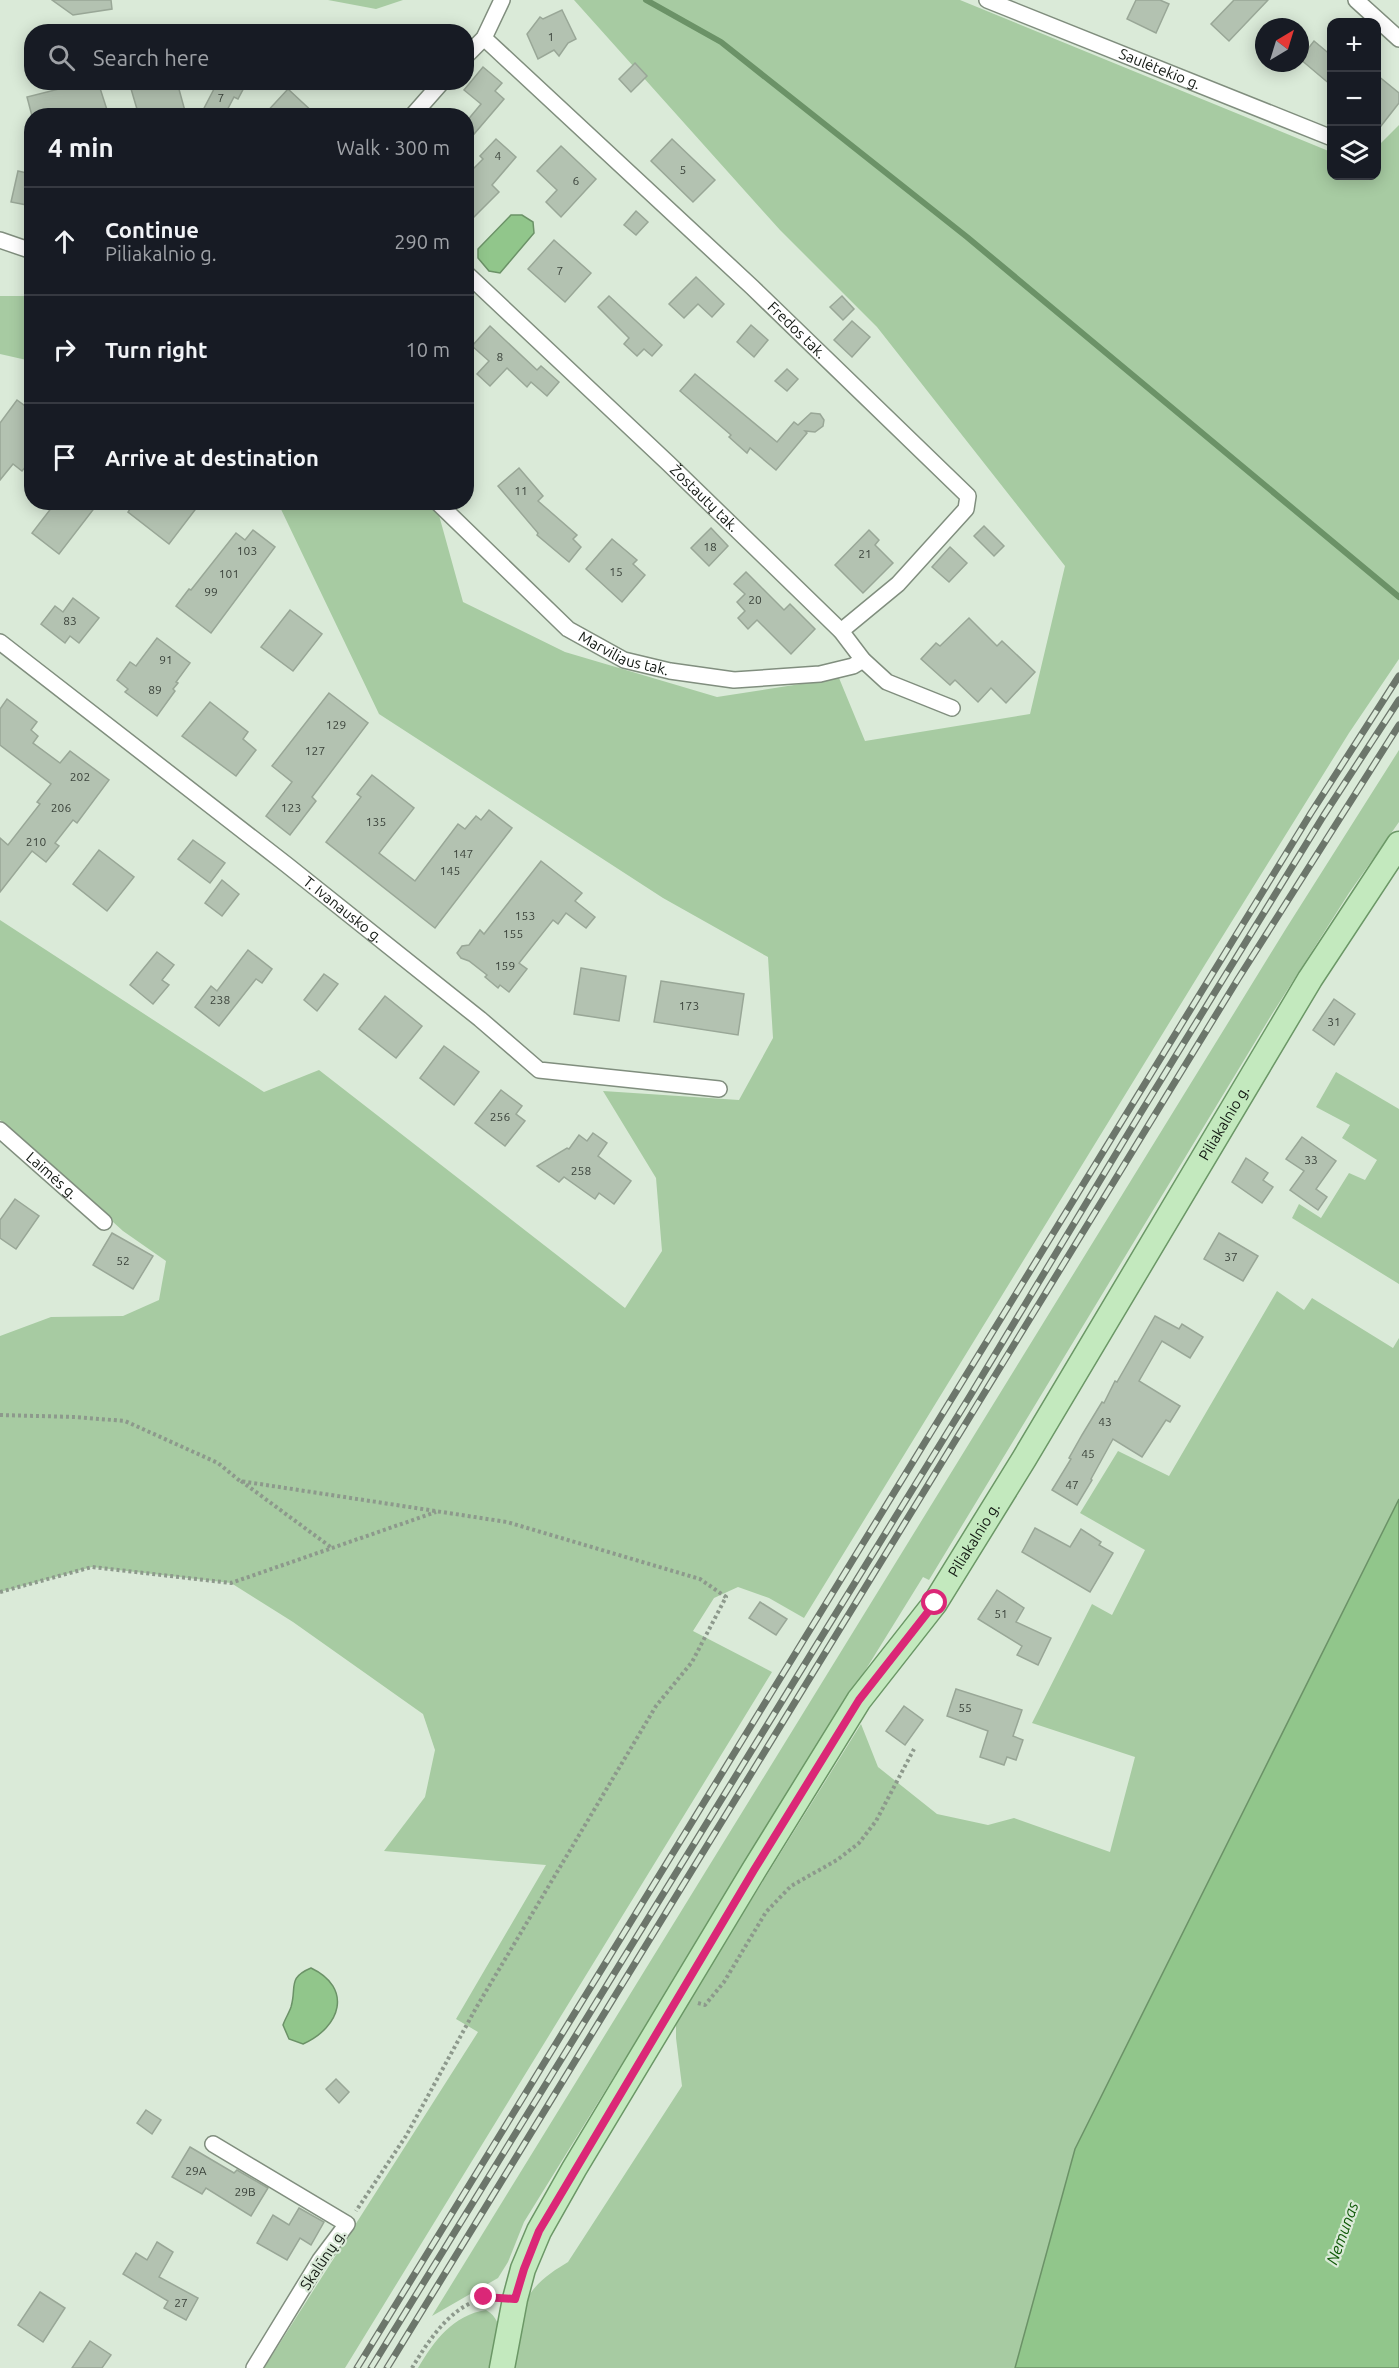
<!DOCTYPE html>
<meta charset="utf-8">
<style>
:root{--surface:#171b24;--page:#20242c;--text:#f1f3f6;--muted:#9ea1a6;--line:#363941}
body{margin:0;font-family:Ubuntu,sans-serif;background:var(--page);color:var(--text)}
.controls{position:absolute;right:18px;top:18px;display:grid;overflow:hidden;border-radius:12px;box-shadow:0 3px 15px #0003}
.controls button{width:54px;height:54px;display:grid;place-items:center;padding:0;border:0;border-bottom:2px solid var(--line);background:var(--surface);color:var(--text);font:30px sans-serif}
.compass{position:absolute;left:1255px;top:18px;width:54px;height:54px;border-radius:50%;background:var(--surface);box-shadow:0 3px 15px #0003;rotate:38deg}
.stop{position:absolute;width:18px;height:18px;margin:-14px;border:4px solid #db2777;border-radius:50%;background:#fff}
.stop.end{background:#db2777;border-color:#fff;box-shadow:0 2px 6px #0008}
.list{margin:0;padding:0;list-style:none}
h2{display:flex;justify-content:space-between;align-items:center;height:78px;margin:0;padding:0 24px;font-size:26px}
h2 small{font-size:20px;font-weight:400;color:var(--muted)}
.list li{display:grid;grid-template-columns:39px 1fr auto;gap:18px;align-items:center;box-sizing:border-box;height:108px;padding:0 24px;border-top:2px solid var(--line)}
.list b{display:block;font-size:22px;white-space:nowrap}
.list p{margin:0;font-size:20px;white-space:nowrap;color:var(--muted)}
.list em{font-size:20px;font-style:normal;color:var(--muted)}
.icon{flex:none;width:33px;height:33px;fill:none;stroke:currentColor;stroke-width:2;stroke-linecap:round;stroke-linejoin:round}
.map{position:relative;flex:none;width:1399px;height:2368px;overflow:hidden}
.search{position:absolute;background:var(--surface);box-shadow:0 3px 15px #0003;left:24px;top:24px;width:450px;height:66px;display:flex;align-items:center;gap:15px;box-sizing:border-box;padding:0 21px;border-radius:24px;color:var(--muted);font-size:22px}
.panel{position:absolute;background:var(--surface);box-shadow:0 3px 15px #0003;left:24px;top:108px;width:450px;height:402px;border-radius:24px}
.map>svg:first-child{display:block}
.green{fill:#a7cba2}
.water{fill:#91c68b;stroke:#6b9267;stroke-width:1.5}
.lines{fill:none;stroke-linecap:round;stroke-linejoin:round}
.stream{stroke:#6b9267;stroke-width:6}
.building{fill:#b3c2b1;stroke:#99a797;stroke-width:1.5}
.street-casing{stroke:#808e7e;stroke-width:18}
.primary-casing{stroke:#6b9766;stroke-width:27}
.path{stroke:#8d998c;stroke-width:4;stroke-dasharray:3 3;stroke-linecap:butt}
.street{stroke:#fff;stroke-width:15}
.primary{stroke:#c3e9be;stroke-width:24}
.rail-casing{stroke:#6c766b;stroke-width:7}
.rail{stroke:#daead8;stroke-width:4.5;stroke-dasharray:14;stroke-linecap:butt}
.route{stroke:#db2777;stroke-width:8}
.labels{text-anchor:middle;stroke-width:4.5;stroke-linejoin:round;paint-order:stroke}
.number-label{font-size:12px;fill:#3a423a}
.street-label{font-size:15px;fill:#121812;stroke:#daead8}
.water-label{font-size:16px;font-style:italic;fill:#105908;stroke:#daead8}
</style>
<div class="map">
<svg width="1399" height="2368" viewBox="0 0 1399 2368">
<rect width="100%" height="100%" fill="#daead8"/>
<g class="green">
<polygon points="328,0 403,0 376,9"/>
<polygon points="574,0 960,0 1331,152 1332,176 1376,176 1377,147 1399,125 1399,659 1349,733 1206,963 804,1618 769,1598 738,1587 714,1598 693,1631 772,1672 345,2368 264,2368 478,2032 456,2019 546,1865 384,1851 425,1797 435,1750 423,1714 293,1622 231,1583 92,1567 0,1592 0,1336 51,1317 123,1316 159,1300 166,1261 123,1231 0,1120 0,920 264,1092 319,1070 625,1308 662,1251 656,1178 603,1091 739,1100 773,1038 768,957 663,898 379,714 278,503 431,503 437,508 463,602 565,652 717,697 839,678 865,741 1030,714 1065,566 877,327 780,230"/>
<polygon points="0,296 31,296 31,361 0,354"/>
<polygon points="1399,750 1399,822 1349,893 1272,1014 929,1580 923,1577 524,2222 508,2262 498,2278 432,2316 1287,927"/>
<polygon points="1336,1072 1399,1109 1399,1284 1292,1218 1299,1204 1321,1218 1349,1173 1365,1180 1377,1160 1342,1138 1350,1125 1316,1107"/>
<path d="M1277 1291 1304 1310 1312 1298 1393 1348 1399 1338V1499L1075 2149 1015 2368H514C517 2352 521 2312 527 2299 536 2282 553 2271 568 2262L682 2086 676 2038V2025L694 1992 861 1724 878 1767 937 1814 988 1825 1014 1818 1110 1852 1135 1757 1032 1723 1092 1604 1112 1615 1145 1550 1080 1513 1118 1451 1169 1476Z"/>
<path d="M486 2310C508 2323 497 2347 493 2368H418C434 2341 453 2315 486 2310Z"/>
</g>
<g class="water">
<polygon points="511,215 522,215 533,222 534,233 500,273 489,271 478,258 478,249"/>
<polygon points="1399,1499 1399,2368 1015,2368 1075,2149"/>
<path d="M311 1968C353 1988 341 2027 303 2044L289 2039 283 2025C285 2019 289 2013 291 2007 297 1987 287 1978 311 1968Z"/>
</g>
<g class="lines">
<polyline class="stream" points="646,0 721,42 967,237 1399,597"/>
</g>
<g class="building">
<polygon points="52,0 111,0 112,9 73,15"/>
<polygon points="1136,0 1160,0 1169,4 1156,33 1127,19"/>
<polygon points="1234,0 1268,0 1229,41 1211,24"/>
<polygon points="562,10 576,39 568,43 559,56 554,50 538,59 527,34 540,17 543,19"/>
<polygon points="1314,41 1332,56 1332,86 1300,59"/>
<polygon points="635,63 647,76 631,92 619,79"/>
<polygon points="483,67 502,83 495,91 504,99 469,140 466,138 466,122 481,104 464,90"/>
<polygon points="1377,75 1399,93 1399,103 1377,131"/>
<polygon points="57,82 98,82 109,116 32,116 27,97 59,89"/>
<polygon points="129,82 177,82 185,111 169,116 139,116"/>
<polygon points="206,82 247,82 238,99 234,97 224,116 200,116 215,87"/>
<polygon points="288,89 317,116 263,116"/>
<polygon points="496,139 516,157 492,185 499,192 466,225 466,176 483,159 480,156"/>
<polygon points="672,139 715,180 693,202 651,161"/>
<polygon points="561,146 596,179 561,217 546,202 557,190 537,171"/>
<polygon points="18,171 32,174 32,206 11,202"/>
<polygon points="636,211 648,222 636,235 624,225"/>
<polygon points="554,240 591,273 565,302 528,269"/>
<polygon points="696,277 724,304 712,317 698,304 684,318 669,304"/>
<polygon points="609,296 662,345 652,356 644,349 637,356 624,344 629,338 598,307"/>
<polygon points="842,296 854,309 843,320 830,307"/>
<polygon points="852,321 870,337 852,357 834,340"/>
<polygon points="751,325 768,340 754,357 737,342"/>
<polygon points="490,326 537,370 541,366 559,382 547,396 531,382 527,387 507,368 490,386 477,374 489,361 472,346"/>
<polygon points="787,369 798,379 787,391 775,381"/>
<polygon points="695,374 777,442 794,422 798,425 811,413 820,414 824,420 823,426 815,432 805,431 807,433 776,470 750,448 747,453 729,437 731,435 680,391"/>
<polygon points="17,400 32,411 32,459 22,471 13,464 0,480 0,423"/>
<polygon points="519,468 543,496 538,501 577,535 573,539 581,547 569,562 537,535 538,533 498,486"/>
<polygon points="56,502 99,502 59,554 32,533"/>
<polygon points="135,502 201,502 169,544 128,512"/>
<polygon points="984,526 1004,546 994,556 974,536"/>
<polygon points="711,528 728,546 709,566 691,548"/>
<polygon points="253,530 275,547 211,633 176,606 189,589 191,590 236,533 245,540"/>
<polygon points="869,530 879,540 875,545 893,563 863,593 835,565"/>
<polygon points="612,539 637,560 633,564 645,575 622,602 586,569"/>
<polygon points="950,547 967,563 949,582 932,567"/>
<polygon points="746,572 784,610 790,604 815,629 791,654 757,620 748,629 738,618 745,611 737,602 745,594 734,584"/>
<polygon points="73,598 99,618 79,643 70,636 65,643 41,624 55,606 63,612"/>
<polygon points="290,610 322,634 293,671 261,647"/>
<polygon points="969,618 997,646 1002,641 1035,672 1006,703 991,688 978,702 955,680 950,685 921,659 936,643 940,646"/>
<polygon points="157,638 190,663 176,682 178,683 173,689 175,691 157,716 125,692 128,689 117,680 130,662 136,666"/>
<polygon points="329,693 368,723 312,797 316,801 290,835 266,816 292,782 272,766"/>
<polygon points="7,699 37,722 31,730 38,736 33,743 60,763 70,751 109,780 77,823 73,820 55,843 59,846 46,862 32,851 0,892 0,838 8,845 40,804 37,802 51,784 0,745 0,709"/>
<polygon points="210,702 248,732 243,739 256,750 236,776 182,736"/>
<polygon points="372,775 414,808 379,853 415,881 458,824 465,829 476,816 481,820 489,810 512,828 435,928 326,842 361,797 357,794"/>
<polygon points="193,840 225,863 210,883 178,859"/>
<polygon points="99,850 134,877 107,911 73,884"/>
<polygon points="541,861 582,893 575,901 595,917 586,928 566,913 558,924 553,920 519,963 527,969 509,992 500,985 498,988 485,977 487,975 469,961 461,958 457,953 462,946 469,945 480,930 484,934"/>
<polygon points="222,880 239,894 222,916 205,903"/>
<polygon points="248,950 272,969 262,983 256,979 219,1026 195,1007 211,986 217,991"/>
<polygon points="157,952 174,965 162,980 169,985 153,1004 130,985"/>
<polygon points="581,968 626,976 619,1021 574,1014"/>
<polygon points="324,974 338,984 317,1011 304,1000"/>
<polygon points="661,981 744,994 738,1035 654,1022"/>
<polygon points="385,996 422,1026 396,1058 359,1029"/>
<polygon points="1334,999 1355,1014 1334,1045 1313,1030"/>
<polygon points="444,1046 479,1072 454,1105 420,1078"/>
<polygon points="501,1090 522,1106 516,1114 525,1121 505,1146 475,1123"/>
<polygon points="593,1133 607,1143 598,1156 631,1181 614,1204 599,1193 595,1199 564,1177 559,1182 537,1166 567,1148 569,1149 579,1135 587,1141"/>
<polygon points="1302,1137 1336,1161 1316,1189 1327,1197 1318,1210 1290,1190 1304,1171 1286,1159"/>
<polygon points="1246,1158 1268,1173 1263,1180 1273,1187 1262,1203 1232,1182"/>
<polygon points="15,1199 39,1216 16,1249 0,1238 0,1220"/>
<polygon points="112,1233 153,1256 133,1289 93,1265"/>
<polygon points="1219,1233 1258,1256 1243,1281 1204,1259"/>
<polygon points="1155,1316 1179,1329 1182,1324 1203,1337 1190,1358 1162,1341 1139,1381 1180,1406 1170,1422 1166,1420 1142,1457 1113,1439 1091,1479 1092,1480 1077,1505 1052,1490 1071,1459 1069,1458 1082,1435 1102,1402 1104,1403 1115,1381 1117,1382"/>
<polygon points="1035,1528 1070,1547 1081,1529 1101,1542 1099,1545 1113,1553 1090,1592 1022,1552"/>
<polygon points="997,1590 1024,1608 1016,1622 1051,1638 1038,1665 1017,1655 1022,1646 978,1619"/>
<polygon points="760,1602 787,1619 776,1635 749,1618"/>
<polygon points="956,1689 1022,1710 1013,1736 1023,1740 1016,1760 1007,1757 1004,1765 980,1757 988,1731 947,1716"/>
<polygon points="904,1706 923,1720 905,1745 886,1731"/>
<polygon points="336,2079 349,2092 339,2103 326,2089"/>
<polygon points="146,2110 161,2120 152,2134 137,2123"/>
<polygon points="190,2147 234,2173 237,2170 268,2188 251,2216 206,2188 202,2194 172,2177"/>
<polygon points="299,2208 324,2222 311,2245 300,2238 287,2260 257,2243 273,2215 289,2225"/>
<polygon points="157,2242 173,2252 159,2277 198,2298 186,2320 164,2308 168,2301 123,2274 136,2253 147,2260"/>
<polygon points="40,2292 65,2308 43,2342 18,2325"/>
<polygon points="90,2341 111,2355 102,2368 72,2368"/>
</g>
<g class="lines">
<defs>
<g id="street">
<path id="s1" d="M987 0 1332 138"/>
<polyline points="1356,0 1399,39"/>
<path id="s2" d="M484 38 752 287 968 496 966 509 898 584 841 631"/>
<polyline points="466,56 484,38 502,0"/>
<polyline points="412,116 442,82"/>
<polyline points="0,240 32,251"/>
<path id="s3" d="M466 273 668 463 841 631 863 660 887 682 952 708"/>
<path id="s4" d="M437 502 568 629 624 660 670 671 734 680 820 674 853 666 863 660"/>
<path id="s5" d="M0 642 287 865 480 1019 539 1070 719 1089"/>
<path id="s6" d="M0 1130 104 1222"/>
<polyline points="213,2144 347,2224 320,2260 254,2368"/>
</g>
<g id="primary">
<path id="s7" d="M502 2368 515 2299 523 2269 539 2231 574 2169 754 1870 859 1700 935 1603 1024 1459 1310 979 1399 844"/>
</g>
</defs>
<use href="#street" class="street-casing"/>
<use href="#primary" class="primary-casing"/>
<g class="path">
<polyline points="0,1415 75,1417 125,1421 218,1463 240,1481 507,1522 700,1579 726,1597 692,1662 656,1706 476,2008 406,2136 356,2211"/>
<polyline points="241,1481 332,1548"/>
<polyline points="0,1592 92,1567 231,1583 436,1512"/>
<polyline points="698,2003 705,2005 724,1982 766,1912 791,1886 837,1860 859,1843 876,1821 914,1749"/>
<path d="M412 2368C430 2338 457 2296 496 2298"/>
</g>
<use href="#street" class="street"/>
<use href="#primary" class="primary"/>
<defs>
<g id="rail">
<polyline points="357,2368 1311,813 1399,676"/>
<polyline points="371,2368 970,1396 1140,1114 1324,815 1399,700"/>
<polyline points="387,2368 1238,979 1399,725"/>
</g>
</defs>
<use href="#rail" class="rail-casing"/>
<use href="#rail" class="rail"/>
</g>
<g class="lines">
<polyline class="route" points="484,2297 515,2299 524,2269 539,2231 754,1870 859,1700 935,1603"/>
</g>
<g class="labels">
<g class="number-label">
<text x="551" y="41">1</text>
<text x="221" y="102">7</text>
<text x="498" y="160">4</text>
<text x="683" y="174">5</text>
<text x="576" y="185">6</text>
<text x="560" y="275">7</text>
<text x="500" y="361">8</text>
<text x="521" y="495">11</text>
<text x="710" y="551">18</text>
<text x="247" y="555">103</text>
<text x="865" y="558">21</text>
<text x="616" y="576">15</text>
<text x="229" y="578">101</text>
<text x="211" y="596">99</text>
<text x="755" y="604">20</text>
<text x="70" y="625">83</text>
<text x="166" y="664">91</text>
<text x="155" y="694">89</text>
<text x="336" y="729">129</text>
<text x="315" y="755">127</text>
<text x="80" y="781">202</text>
<text x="61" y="812">206</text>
<text x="291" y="812">123</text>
<text x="376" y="826">135</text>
<text x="36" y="846">210</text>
<text x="463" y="858">147</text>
<text x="450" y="875">145</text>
<text x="525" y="920">153</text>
<text x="513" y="938">155</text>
<text x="505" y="970">159</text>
<text x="220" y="1004">238</text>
<text x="689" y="1010">173</text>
<text x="1334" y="1026">31</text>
<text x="500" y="1121">256</text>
<text x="1311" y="1164">33</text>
<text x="581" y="1175">258</text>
<text x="1231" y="1261">37</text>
<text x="123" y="1265">52</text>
<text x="1105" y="1426">43</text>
<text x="1088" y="1458">45</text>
<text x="1072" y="1489">47</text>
<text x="1001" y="1618">51</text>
<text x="965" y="1712">55</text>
<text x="196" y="2175">29A</text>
<text x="245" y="2196">29B</text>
<text x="181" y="2307">27</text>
</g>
<g class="street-label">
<text dy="5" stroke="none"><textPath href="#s1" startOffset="186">Saulėtekio g.</textPath></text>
<text dy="5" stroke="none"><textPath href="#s2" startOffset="428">Fredos tak.</textPath></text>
<text dy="5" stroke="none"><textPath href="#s3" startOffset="328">Žostautų tak.</textPath></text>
<text dy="5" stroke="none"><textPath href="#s4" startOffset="244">Marviliaus tak.</textPath></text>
<text dy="5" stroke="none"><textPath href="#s5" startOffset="435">T. Ivanausko g.</textPath></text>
<text dy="5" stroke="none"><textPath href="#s7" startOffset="1446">Piliakalnio g.</textPath></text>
<text dy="5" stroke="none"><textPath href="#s6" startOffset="69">Laimės g.</textPath></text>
<text dy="5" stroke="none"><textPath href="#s7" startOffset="960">Piliakalnio g.</textPath></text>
<text transform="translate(323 2260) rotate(-56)" y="5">Skalūnų g.</text>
</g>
<g class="water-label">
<text transform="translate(1342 2233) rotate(-70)" y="6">Nemunas</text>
</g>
</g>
</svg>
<div class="controls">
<button>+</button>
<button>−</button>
<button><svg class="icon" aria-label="layers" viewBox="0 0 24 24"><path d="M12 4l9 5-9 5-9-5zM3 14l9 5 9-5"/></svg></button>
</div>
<svg class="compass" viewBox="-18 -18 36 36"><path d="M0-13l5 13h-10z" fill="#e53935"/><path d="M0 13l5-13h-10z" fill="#9ea1a6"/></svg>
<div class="stop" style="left:935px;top:1603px"></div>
<div class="stop end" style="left:484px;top:2297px"></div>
<div class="search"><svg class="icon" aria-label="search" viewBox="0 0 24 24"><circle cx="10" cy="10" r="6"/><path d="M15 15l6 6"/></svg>Search here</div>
<section class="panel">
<h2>4 min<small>Walk · 300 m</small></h2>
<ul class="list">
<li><svg class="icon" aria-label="ahead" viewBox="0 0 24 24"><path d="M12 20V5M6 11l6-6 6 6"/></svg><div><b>Continue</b><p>Piliakalnio g.</p></div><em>290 m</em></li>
<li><svg class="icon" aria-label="right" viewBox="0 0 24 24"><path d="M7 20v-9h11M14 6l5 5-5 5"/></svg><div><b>Turn right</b></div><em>10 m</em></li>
<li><svg class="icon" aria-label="arrive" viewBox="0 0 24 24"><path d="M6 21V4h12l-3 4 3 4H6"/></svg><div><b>Arrive at destination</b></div></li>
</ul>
</section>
</div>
